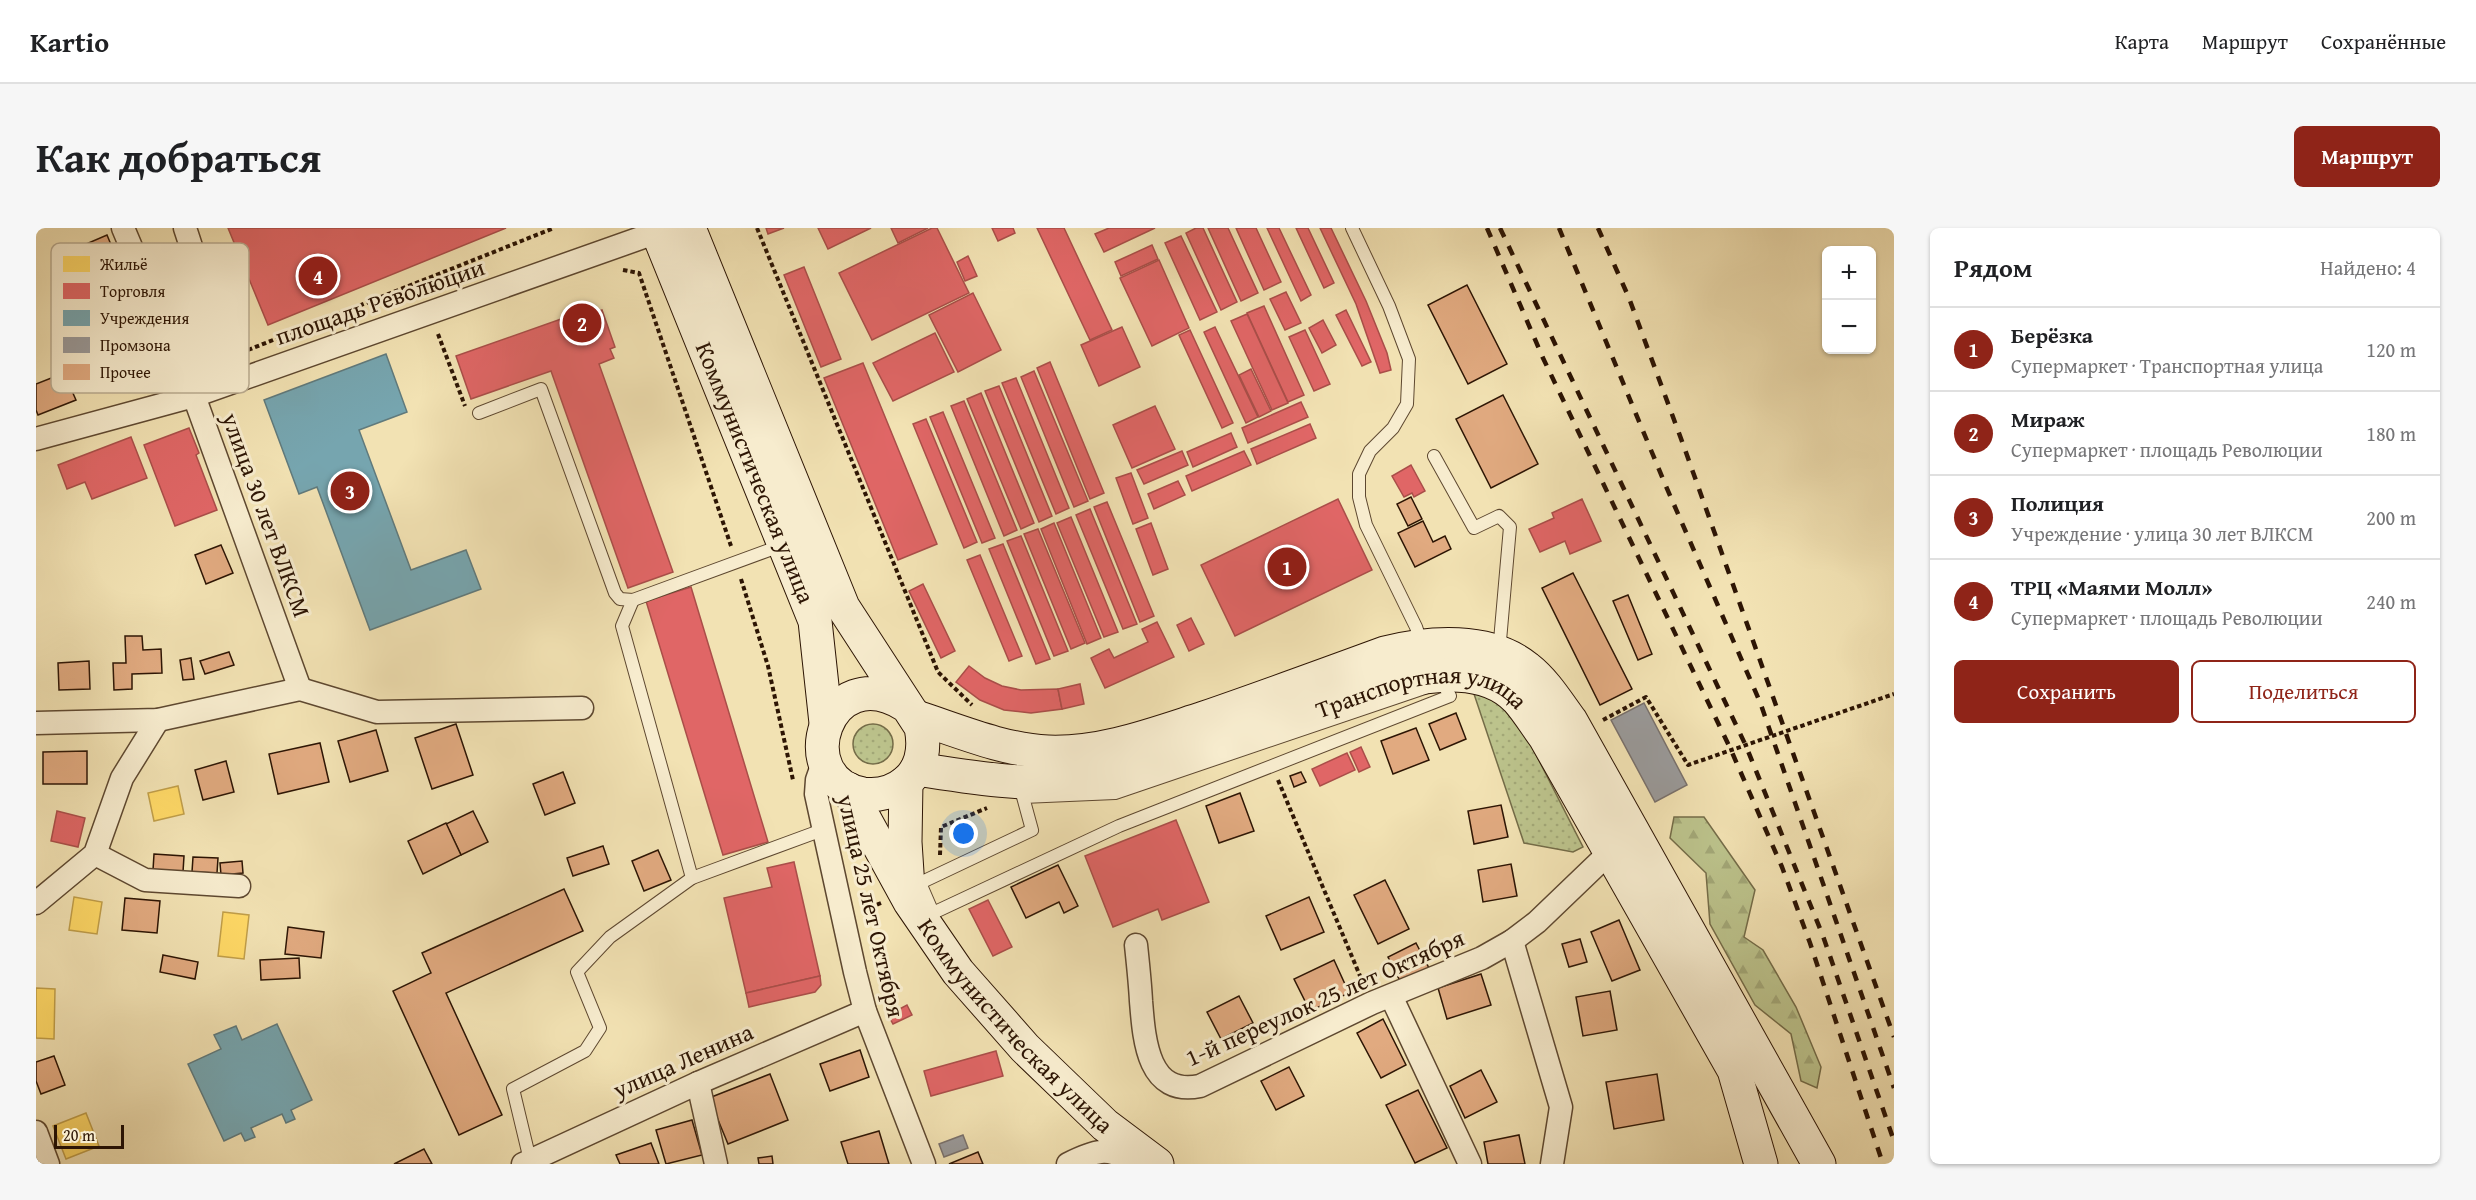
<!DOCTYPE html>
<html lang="ru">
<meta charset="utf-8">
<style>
:root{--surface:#fff;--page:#f6f6f6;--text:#202124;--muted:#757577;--line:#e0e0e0;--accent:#8f2418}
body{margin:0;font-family:"Gentium Book Plus",serif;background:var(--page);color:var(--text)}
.controls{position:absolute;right:18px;top:18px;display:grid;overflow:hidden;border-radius:9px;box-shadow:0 2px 4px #0004}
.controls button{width:54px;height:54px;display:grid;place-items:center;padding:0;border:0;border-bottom:2px solid var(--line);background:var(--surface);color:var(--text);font:30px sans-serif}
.scale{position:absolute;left:18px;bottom:15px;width:70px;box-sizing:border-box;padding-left:6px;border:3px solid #2d1504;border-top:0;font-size:16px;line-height:21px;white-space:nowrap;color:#2d1504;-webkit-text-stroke:4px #f7ecce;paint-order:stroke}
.you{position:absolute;left:928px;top:606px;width:21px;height:21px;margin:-15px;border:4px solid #fff;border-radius:50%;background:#1a73e8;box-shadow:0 0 0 9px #1a73e833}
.badge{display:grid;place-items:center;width:39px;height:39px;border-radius:50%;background:var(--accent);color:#fff;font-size:20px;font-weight:700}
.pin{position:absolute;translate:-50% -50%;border:3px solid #fff;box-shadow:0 2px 6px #0006}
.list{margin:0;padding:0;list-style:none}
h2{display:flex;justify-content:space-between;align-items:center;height:78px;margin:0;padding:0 24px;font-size:26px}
h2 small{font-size:20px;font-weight:400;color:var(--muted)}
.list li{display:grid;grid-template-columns:39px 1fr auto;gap:18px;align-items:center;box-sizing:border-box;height:84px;padding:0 24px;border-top:2px solid var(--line)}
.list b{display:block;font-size:22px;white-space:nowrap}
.list p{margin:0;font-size:20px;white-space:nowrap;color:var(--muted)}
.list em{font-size:20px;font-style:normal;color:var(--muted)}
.actions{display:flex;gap:12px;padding:18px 24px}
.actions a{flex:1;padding:14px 0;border:2px solid var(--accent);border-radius:9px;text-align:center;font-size:21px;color:var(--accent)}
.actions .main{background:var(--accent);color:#fff}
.map{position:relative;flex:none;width:1858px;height:936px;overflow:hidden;border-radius:9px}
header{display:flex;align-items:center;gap:36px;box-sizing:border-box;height:84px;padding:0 30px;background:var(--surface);border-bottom:2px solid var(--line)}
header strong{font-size:28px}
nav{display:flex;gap:33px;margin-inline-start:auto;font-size:21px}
.intro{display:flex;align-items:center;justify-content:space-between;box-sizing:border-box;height:144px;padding:0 36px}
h1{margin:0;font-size:42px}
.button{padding:15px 27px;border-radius:9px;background:var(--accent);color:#fff;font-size:21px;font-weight:700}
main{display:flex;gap:36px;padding:0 36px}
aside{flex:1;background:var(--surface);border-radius:9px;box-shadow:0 2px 4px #0004}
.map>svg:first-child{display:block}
.grass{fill:url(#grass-dots);stroke:#746c48;stroke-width:1.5}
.forest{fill:url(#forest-firs);stroke:#746c48;stroke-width:1.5}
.homes{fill:#ffd966;stroke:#c09e49;stroke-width:1.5}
.shops{fill:#e06666;stroke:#aa4e49;stroke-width:1.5}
.public{fill:#76a5af;stroke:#607a7c;stroke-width:1.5}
.industry{fill:#999;stroke:#79716c;stroke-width:1.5}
.building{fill:#e1aa80;stroke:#2d1504;stroke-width:1.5}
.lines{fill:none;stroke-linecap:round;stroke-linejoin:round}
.lane-casing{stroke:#5e4830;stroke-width:14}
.street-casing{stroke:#5e4830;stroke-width:25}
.secondary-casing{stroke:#2d1504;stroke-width:35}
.path{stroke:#2d1504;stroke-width:4;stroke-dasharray:4.5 3;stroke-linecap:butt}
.lane{stroke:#f7ecce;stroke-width:12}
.street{stroke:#f7ecce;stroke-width:22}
.secondary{stroke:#f7ecce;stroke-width:33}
.rail{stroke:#2d1504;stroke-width:4.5;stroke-dasharray:10 10;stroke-linecap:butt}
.labels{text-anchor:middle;stroke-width:6;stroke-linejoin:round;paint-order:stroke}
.street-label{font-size:24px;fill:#2d1504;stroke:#f7ecce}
.key{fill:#f7ecce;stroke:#baac91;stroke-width:1.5}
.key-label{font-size:16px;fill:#2d1504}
</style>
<header>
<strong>Kartio</strong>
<nav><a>Карта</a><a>Маршрут</a><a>Сохранённые</a></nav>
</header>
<div class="intro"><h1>Как добраться</h1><a class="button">Маршрут</a></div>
<main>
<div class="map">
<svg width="1858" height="936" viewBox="0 0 1858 936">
<defs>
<pattern id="grass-dots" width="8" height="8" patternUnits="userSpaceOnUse" patternTransform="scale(1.5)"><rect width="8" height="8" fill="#bcc38c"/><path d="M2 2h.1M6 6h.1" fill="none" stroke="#a2a777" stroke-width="1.8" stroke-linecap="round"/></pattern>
<pattern id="forest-firs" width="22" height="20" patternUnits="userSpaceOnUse" patternTransform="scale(1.5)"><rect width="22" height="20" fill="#bcc38c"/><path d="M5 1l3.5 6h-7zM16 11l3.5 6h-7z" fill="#a2a777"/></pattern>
</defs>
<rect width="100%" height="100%" fill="#f2e2b3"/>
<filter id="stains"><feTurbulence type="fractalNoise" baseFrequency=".00333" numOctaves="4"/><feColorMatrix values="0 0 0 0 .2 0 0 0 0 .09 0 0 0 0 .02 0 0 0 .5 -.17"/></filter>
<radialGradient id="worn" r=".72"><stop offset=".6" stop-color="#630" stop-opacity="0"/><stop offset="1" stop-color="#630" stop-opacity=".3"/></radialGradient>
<g class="grass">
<polygon points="1445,463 1465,477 1489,505 1547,619 1537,624 1488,615 1438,466"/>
<circle cx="837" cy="516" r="20"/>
</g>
<polygon class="forest" points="1638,589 1668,589 1719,662 1708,709 1727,722 1760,779 1785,839 1781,860 1765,853 1755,806 1719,777 1674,696 1670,645 1634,610"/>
<g class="homes">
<polygon points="142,558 148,586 118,593 112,565"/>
<polygon points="38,669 66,674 61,706 33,702"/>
<polygon points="187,684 213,687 208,731 182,728"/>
<polygon points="0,760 19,761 18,811 0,810"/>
<polygon points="50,885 63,918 30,931 17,898"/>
</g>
<g class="shops">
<polygon points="192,0 470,0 232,97"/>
<polygon points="730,0 748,0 732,6"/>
<polygon points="782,0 835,0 792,21"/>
<polygon points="855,0 892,0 862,15"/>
<polygon points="896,0 901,0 933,65 836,112 803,45"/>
<polygon points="956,0 977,0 979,5 962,13"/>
<polygon points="1001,0 1028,0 1076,102 1054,112"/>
<polygon points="1073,0 1119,0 1068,24 1059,6"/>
<polygon points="1160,0 1167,0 1201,74 1185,82 1150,5"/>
<polygon points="1172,0 1192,0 1222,65 1205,73"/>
<polygon points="1200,0 1220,0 1245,54 1228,62"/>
<polygon points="1231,0 1243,0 1275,67 1265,73"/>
<polygon points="1260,0 1272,0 1298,55 1288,60"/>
<polygon points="1284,0 1295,0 1330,73 1351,125 1355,142 1344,145 1320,76"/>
<polygon points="1145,8 1181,84 1164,92 1129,15"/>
<polygon points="1116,17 1122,31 1085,48 1079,34"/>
<polygon points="932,28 941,48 929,53 921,34"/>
<polygon points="1123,32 1153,100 1116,118 1084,50"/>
<polygon points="768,39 805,131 785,139 748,47"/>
<polygon points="1250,64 1265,95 1249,102 1234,71"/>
<polygon points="937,65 965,122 922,144 893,87"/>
<polygon points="1228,78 1268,167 1252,174 1211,85"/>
<polygon points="566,82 579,119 574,121 578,130 563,136 637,344 592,360 515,143 435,171 420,128 545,84 547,89"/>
<polygon points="1310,82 1335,134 1326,138 1300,87"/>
<polygon points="1211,86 1252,175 1236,182 1195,93"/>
<polygon points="1287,92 1300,117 1286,125 1273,100"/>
<polygon points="1086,99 1104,139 1063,158 1045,117"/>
<polygon points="1179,99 1222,189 1210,195 1168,104"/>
<polygon points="1154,102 1197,195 1186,200 1143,107"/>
<polygon points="1269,102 1294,156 1278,163 1253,109"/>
<polygon points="899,105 918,144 857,173 837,135"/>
<polygon points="1014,134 1068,265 1054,271 1001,140"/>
<polygon points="827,135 901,316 862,332 788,150"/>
<polygon points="1215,141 1235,183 1223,189 1203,147"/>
<polygon points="998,143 1052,273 1038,279 985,149"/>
<polygon points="980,150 1033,280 1020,286 966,155"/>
<polygon points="963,158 1016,288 1003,294 949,163"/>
<polygon points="945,165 998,295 985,301 931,171"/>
<polygon points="928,173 981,302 968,308 915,178"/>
<polygon points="1265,174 1272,189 1212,215 1206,200"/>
<polygon points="1119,178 1139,221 1096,240 1077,197"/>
<polygon points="907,184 959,310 946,315 894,189"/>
<polygon points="890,191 941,314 928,320 877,196"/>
<polygon points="1274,196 1280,210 1221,236 1215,221"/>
<polygon points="153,200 163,225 160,227 181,282 139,298 108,217"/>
<polygon points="1195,205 1201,219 1157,239 1151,224"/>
<polygon points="95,209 111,250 56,271 49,254 31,261 22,237"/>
<polygon points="1146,223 1152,237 1108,256 1101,242"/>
<polygon points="1208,223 1215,237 1156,263 1150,248"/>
<polygon points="1375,237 1389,263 1378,269 1376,265 1368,269 1356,248"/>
<polygon points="1095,245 1112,290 1097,296 1080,250"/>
<polygon points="1142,253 1149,267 1118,281 1112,266"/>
<polygon points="1302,271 1336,342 1199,408 1165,337"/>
<polygon points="1546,271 1565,313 1534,326 1529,313 1504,324 1493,301 1518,290 1516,285"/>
<polygon points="1071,274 1118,388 1104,394 1058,279"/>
<polygon points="1054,281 1101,396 1087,401 1040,287"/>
<polygon points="1035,289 1082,404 1068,409 1021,295"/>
<polygon points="1018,295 1065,410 1051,416 1005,301"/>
<polygon points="1115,295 1132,341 1117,347 1100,301"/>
<polygon points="1002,301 1049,415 1035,421 988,306"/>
<polygon points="985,308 1032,423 1018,428 971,313"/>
<polygon points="967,316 1014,431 1000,436 953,321"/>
<polygon points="944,327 986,428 973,433 931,332"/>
<polygon points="887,356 919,423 905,430 873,363"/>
<polygon points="655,359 732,614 687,627 610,373"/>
<polygon points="1155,390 1168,416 1153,423 1141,397"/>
<polygon points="1121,394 1138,429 1069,460 1055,430 1073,421 1078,430 1112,414 1106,401"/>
<polygon points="933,438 949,450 966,458 985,462 1022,461 1026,481 995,485 968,482 944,472 920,454"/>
<polygon points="1044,456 1048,476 1026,481 1022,461"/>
<polygon points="1325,519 1334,539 1323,544 1314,524"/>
<polygon points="1311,525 1319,542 1284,558 1276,541"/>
<polygon points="21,583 49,590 42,619 15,613"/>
<polygon points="1140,592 1173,674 1126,692 1122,681 1077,699 1049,628"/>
<polygon points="758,634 784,748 710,765 688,670 736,659 731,640"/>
<polygon points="952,672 976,719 957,728 933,681"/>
<polygon points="784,748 785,757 779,764 713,779 710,765"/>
<polygon points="871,777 876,787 857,796 852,787"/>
<polygon points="960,823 967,848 895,868 888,843"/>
</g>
<g class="public">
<polygon points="350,126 371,184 323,202 375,342 430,322 445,361 334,402 281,259 263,266 228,172"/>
<polygon points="241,796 276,872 255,882 259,891 250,895 246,886 215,900 219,909 209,913 205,905 188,913 152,836 185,821 178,807 200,798 206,812"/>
</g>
<g class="industry">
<polygon points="1608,475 1651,557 1619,574 1575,492"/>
<polygon points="927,907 932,920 908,929 903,916"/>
</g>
<g class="building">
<polygon points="71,7 83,36 32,58 20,29"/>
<polygon points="1431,57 1471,136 1432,156 1392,77"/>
<polygon points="28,145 40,172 2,187 0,182 0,156"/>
<polygon points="1467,167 1502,236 1455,260 1420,191"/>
<polygon points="1375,269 1386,291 1372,298 1361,276"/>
<polygon points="1387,293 1397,314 1409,308 1415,321 1379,339 1362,305"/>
<polygon points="185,317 197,345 170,356 159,327"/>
<polygon points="1537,345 1596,461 1564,477 1506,360"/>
<polygon points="1592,367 1616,426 1602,432 1577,373"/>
<polygon points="89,408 106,408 107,422 125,421 126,445 96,446 96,461 78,462 77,435 90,435"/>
<polygon points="193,424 198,437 169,446 164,433"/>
<polygon points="155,430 158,451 147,452 144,432"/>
<polygon points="53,433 54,461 23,462 22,435"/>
<polygon points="1420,485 1430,511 1404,522 1393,496"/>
<polygon points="420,496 437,547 396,561 379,510"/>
<polygon points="1380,500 1393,532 1357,546 1345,513"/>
<polygon points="340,502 352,543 314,554 302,513"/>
<polygon points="284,515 293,554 242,566 233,526"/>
<polygon points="51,523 51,556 7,556 7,524"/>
<polygon points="190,533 198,564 167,572 159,542"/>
<polygon points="527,544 539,575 509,587 497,556"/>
<polygon points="1265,544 1270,554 1258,559 1254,548"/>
<polygon points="1204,565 1218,603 1183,615 1170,578"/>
<polygon points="1465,577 1472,609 1438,616 1432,583"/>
<polygon points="437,583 452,614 425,627 410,596"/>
<polygon points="410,595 425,627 387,646 372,613"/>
<polygon points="567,618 573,636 537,648 531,630"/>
<polygon points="622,622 635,652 608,663 596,633"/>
<polygon points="118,626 148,628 147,644 117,642"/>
<polygon points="157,629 182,630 181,645 156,644"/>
<polygon points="206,633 207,645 185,647 184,635"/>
<polygon points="1475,636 1481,668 1447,674 1442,642"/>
<polygon points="1022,637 1042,678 1028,685 1023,674 990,690 975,659"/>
<polygon points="1349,652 1373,701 1342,716 1318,667"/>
<polygon points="528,661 547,703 410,765 466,887 423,907 357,763 395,745 386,725"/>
<polygon points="1273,669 1288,704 1245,722 1230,688"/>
<polygon points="89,670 124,673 121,705 86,702"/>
<polygon points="1583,692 1604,742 1576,753 1555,704"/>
<polygon points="252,699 288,704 285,730 249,726"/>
<polygon points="1544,711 1551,734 1533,739 1526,716"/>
<polygon points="1380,715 1394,742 1366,757 1352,729"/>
<polygon points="127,727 162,734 159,751 124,744"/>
<polygon points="263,730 264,750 225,752 224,732"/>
<polygon points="1298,732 1313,765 1274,783 1258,751"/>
<polygon points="1445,746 1455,777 1411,791 1402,760"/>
<polygon points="1574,763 1581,802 1547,808 1540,769"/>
<polygon points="1203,768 1217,795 1185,811 1171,784"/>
<polygon points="1347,791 1370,837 1345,850 1321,805"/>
<polygon points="824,822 833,849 794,863 784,836"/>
<polygon points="18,828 29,857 5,866 0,853 0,834"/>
<polygon points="1253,839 1268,868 1240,882 1225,853"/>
<polygon points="1445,842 1461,874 1429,890 1414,858"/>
<polygon points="734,846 752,892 692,916 673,870"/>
<polygon points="1621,846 1628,892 1578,901 1570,854"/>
<polygon points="1382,862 1411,920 1379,935 1350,877"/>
<polygon points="656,892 666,927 630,936 620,902"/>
<polygon points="843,903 853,936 812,936 805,914"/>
<polygon points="1483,907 1489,936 1452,936 1448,914"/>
<polygon points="615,915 623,936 584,936 580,927"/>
<polygon points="388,921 396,936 358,936"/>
<polygon points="942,924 947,936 913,936"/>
<polygon points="736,928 737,936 723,936 722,930"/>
</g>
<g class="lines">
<defs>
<g id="lane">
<polyline points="1316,0 1353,78 1373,131 1371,176 1357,200 1334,223 1323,246 1323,269 1330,297 1380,399 1386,417"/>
<polyline points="443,185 505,161 579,365 584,371 597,372 747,317"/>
<polyline points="1398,228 1438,300 1463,288 1474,299 1463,424"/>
<polyline points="597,372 586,398 656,650"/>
<polygon points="1406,454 1414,468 1083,598 897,685 884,655 996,602 987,569 1079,565"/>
<polyline points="494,932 477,861 549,823 564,800 541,744 574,709 656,650 789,601"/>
</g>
<g id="street">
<polyline points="87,0 158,168 264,461"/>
<polyline points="149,0 199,153"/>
<polyline points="0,211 158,168 633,0"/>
<polyline points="0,495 122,492 264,461 341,484 546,480"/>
<polyline points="788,532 781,552 780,566 819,744 829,783 888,936"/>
<polyline points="59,626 109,652 203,658"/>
<polyline points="0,675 59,626 86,550 122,492"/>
<polyline points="1476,713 1525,879 1516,936"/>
<path d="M1100 717C1102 736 1104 754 1105 773 1108 810 1111 869 1164 858L1336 775 1446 730 1476 713 1501 694 1575 623"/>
<polyline points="1355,768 1434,936"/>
<polyline points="662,855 680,936"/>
<polyline points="0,904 12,936"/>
<polyline points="487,936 662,855 829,783"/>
<path d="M1032 936C1056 924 1074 916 1096 936"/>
</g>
<g id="secondary">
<path id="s1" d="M620 0 779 393 790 495"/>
<path d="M653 0 807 379 885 499C889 519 887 540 870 554 858 564 842 568 827 566 751 552 791 428 869 477"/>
<path d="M880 489C923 503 967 522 1012 524 1066 526 1118 506 1168 490 1229 469 1289 447 1349 425 1393 414 1453 409 1491 440 1509 454 1521 474 1535 493L1783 936"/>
<path id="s2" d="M881 541C937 550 992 558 1049 554 1090 550 1130 535 1168 522 1232 501 1295 478 1358 455 1398 446 1449 438 1481 471 1491 482 1500 497 1509 509L1698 842 1725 936"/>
<polyline points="870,554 869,614 872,660"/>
<path id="s3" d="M812 561 874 674 922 744 989 820 1069 897 1121 936"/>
</g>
</defs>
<use href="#lane" class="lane-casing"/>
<use href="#street" class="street-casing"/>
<use href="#secondary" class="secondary-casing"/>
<g class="path">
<polyline points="721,0 902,444 936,477"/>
<polyline points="587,42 603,45 695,318"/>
<polyline points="402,106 429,178"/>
<polyline points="212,122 518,0"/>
<polyline points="705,351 732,438 757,552"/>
<polyline points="1567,492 1610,469 1652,537 1858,466"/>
<polyline points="1242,552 1327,755"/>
<polyline points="904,627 905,599 951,580"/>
<polyline points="827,682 845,675"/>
</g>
<use href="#lane" class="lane"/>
<use href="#street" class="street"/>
<use href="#secondary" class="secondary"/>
<g class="rail">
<polyline points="1451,0 1507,130 1695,522 1746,639 1774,715 1847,936"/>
<polyline points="1464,0 1710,518 1787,708 1858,913"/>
<polyline points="1523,0 1629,256 1724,474 1858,860"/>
<polyline points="1562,0 1593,70 1647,216 1858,809"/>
</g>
</g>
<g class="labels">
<g class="street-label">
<text transform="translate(344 74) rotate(-19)" y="8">площадь Революции</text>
<text dy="8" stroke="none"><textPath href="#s1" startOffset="264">Коммунистическая улица</textPath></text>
<text transform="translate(230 287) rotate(70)" y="8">улица 30 лет ВЛКСМ</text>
<text dy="8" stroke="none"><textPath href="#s2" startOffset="522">Транспортная улица</textPath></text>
<text transform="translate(835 678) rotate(77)" y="8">улица 25 лет Октября</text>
<text transform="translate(1289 770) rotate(-24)" y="8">1-й переулок 25 лет Октября</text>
<text dy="8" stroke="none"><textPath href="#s3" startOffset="292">Коммунистическая улица</textPath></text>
<text transform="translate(647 833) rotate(-24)" y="8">улица Ленина</text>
</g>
</g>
<rect x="15" y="15" width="198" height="150" rx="9" class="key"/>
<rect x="27" y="28" width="27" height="16" fill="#ffd966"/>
<rect x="27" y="55" width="27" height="16" fill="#e06666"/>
<rect x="27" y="82" width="27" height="16" fill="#76a5af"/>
<rect x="27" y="109" width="27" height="16" fill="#999"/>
<rect x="27" y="136" width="27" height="16" fill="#e1aa80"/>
<g class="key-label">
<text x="64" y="42">Жильё</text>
<text x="64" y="69">Торговля</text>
<text x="64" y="96">Учреждения</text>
<text x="64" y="123">Промзона</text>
<text x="64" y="150">Прочее</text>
</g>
<rect width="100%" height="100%" filter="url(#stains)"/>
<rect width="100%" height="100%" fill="url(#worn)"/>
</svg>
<div class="controls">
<button>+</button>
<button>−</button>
</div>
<div class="scale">20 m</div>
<div class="you"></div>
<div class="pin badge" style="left:1251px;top:339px">1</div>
<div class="pin badge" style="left:546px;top:95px">2</div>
<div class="pin badge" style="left:314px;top:263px">3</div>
<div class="pin badge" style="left:282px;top:48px">4</div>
</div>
<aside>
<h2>Рядом<small>Найдено: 4</small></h2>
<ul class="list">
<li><span class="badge">1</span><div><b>Берёзка</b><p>Супермаркет · Транспортная улица</p></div><em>120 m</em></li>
<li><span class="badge">2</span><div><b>Мираж</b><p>Супермаркет · площадь Революции</p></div><em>180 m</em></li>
<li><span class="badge">3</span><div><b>Полиция</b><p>Учреждение · улица 30 лет ВЛКСМ</p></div><em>200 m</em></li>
<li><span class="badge">4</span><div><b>ТРЦ «Маями Молл»</b><p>Супермаркет · площадь Революции</p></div><em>240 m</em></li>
</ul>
<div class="actions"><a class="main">Сохранить</a><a>Поделиться</a></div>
</aside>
</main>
